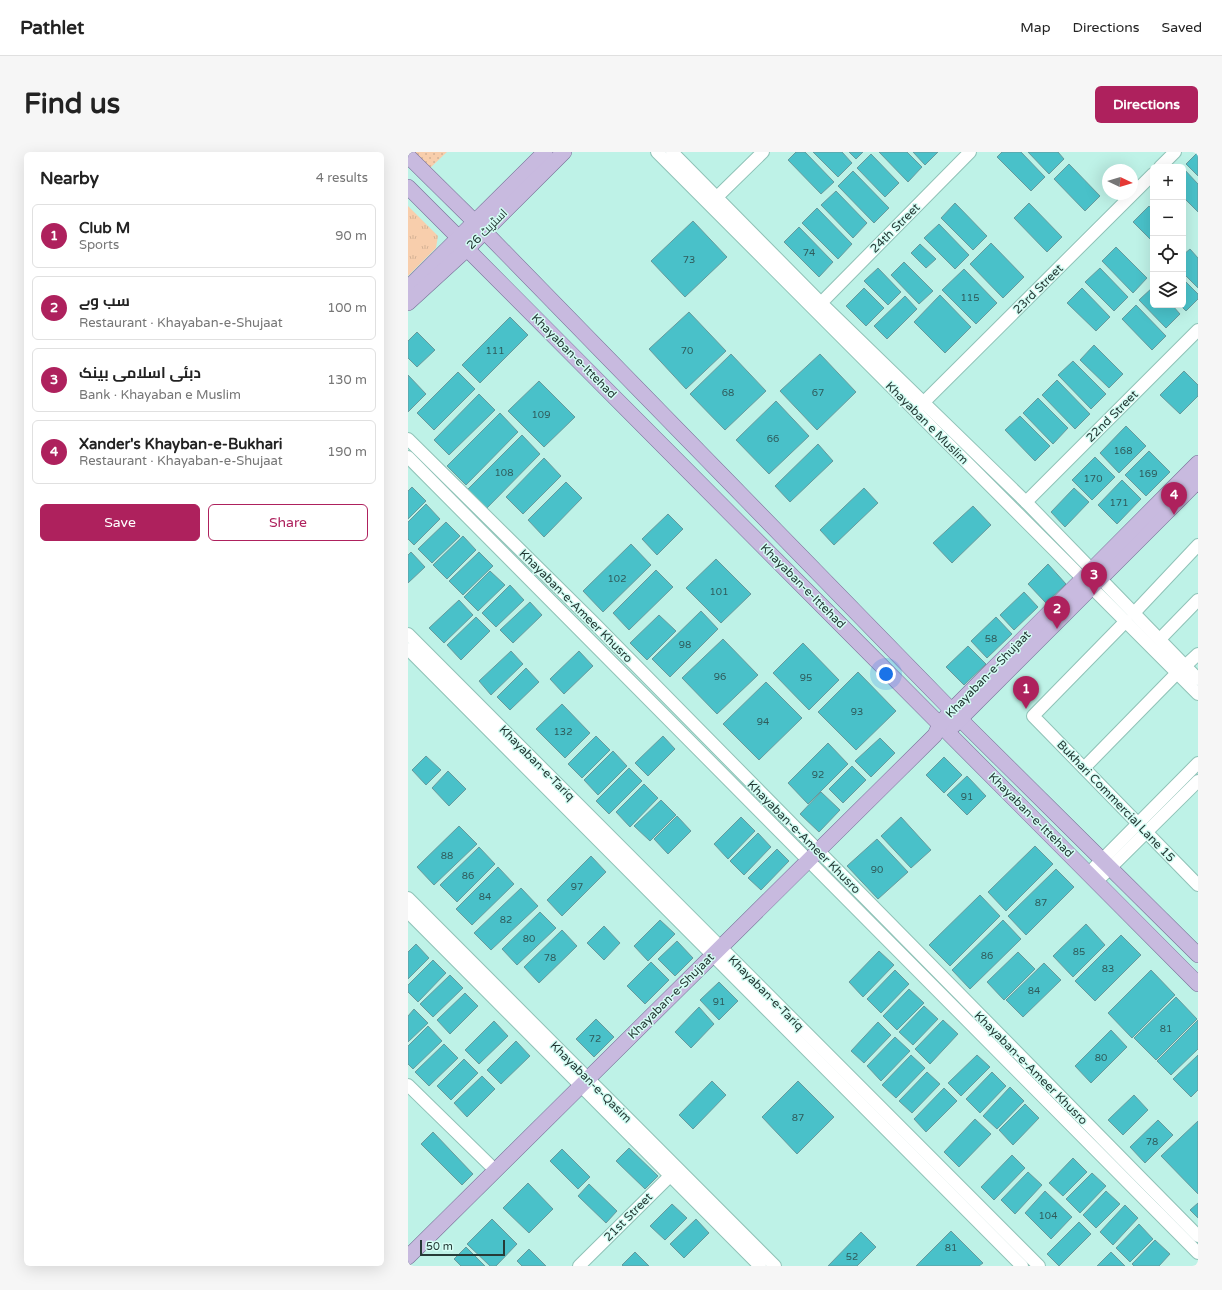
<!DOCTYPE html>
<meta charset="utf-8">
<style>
:root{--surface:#fff;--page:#f6f6f6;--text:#222;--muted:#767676;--line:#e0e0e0;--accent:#ae215d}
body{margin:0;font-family:"Varela Round",Cairo,sans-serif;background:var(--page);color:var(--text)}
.controls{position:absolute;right:12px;top:12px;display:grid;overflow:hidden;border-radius:6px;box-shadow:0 4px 16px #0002}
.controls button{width:36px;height:36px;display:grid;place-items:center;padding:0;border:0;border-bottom:1px solid var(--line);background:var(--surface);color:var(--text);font:20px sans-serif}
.compass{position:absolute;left:694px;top:12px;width:36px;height:36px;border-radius:50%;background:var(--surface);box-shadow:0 4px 16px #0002;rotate:94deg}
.scale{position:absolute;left:12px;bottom:10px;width:85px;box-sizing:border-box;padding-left:4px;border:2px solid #263b37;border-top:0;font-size:11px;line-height:14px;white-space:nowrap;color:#263b37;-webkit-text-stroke:3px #d4fdf4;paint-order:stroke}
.you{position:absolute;left:478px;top:522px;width:14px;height:14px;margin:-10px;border:3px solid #fff;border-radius:50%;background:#1a73e8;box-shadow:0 0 0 6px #1a73e833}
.badge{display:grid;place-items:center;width:26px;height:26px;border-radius:50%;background:var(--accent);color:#fff;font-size:13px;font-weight:700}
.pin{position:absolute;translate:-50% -33px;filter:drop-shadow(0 1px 2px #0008)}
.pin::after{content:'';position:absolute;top:21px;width:14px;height:12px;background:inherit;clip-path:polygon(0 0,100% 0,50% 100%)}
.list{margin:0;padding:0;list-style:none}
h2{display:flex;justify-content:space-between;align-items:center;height:52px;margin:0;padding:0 16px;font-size:17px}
h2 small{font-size:13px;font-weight:400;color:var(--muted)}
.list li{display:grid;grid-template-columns:26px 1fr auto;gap:12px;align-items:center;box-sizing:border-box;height:64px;margin:0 8px 8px;padding:0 8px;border:1px solid var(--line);border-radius:6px}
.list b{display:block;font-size:15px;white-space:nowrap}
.list p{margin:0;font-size:13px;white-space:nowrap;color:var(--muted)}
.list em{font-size:13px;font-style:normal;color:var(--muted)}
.actions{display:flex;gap:8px;padding:12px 16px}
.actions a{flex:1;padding:9px 0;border:1px solid var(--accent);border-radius:6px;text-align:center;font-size:14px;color:var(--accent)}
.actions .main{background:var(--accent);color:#fff}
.icon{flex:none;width:22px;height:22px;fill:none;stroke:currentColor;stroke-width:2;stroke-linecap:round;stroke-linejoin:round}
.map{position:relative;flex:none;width:790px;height:1114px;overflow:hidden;border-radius:6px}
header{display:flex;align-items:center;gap:24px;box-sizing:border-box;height:56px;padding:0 20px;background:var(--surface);border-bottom:1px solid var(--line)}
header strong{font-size:19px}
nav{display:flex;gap:22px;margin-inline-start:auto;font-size:14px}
.intro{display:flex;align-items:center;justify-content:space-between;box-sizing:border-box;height:96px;padding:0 24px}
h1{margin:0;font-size:28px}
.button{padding:10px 18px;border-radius:6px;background:var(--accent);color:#fff;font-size:14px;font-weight:700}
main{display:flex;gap:24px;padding:0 24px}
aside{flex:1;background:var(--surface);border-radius:6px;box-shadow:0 4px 16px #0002}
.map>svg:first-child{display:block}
.grass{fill:url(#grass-tufts)}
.garden{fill:url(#garden-dots)}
.building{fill:#49c1c9;stroke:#669a9d}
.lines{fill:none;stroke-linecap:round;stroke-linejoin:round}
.minor-casing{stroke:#8fc2b7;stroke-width:14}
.major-casing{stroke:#777097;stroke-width:16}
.minor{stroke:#fff;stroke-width:12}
.major{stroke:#c8badf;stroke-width:15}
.labels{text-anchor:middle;stroke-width:3;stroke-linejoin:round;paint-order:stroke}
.number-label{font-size:10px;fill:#2f5c5c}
.street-label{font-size:12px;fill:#263b37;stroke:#d4fdf4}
</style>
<header>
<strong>Pathlet</strong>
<nav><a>Map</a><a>Directions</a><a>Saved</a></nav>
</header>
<div class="intro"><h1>Find us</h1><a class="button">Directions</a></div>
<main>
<aside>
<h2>Nearby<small>4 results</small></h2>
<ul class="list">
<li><span class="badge">1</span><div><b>Club M</b><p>Sports</p></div><em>90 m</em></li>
<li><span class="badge">2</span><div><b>سب وے</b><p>Restaurant · Khayaban-e-Shujaat</p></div><em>100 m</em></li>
<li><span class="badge">3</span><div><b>دبئی اسلامی بینک</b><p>Bank · Khayaban e Muslim</p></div><em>130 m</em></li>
<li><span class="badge">4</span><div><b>Xander's Khayban-e-Bukhari</b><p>Restaurant · Khayaban-e-Shujaat</p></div><em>190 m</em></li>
</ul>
<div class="actions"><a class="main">Save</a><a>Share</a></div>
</aside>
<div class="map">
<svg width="790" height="1114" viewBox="0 0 790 1114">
<defs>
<pattern id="grass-tufts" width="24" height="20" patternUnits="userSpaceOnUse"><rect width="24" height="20" fill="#f8ceac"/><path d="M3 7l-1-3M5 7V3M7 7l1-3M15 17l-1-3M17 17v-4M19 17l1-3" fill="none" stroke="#d4b295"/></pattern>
<pattern id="garden-dots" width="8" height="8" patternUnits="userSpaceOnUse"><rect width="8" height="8" fill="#f8ceac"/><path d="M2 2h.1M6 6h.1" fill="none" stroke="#d4b295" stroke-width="1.8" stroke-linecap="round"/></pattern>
</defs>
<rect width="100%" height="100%" fill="#bef2e7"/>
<polygon class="grass" points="0,54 30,84 28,96 0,124"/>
<polygon class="garden" points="4,0 39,0 21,17"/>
<g class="building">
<polygon points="388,0 397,0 426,30 413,42 380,8"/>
<polygon points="405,0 434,0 444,11 430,25"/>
<polygon points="441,0 455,0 448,7"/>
<polygon points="471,0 499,0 514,15 500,30"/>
<polygon points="505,0 530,0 517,13"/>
<polygon points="594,0 613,0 637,25 623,39 589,5"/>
<polygon points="620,0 650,0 656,7 641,22"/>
<polygon points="790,0 790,24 778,12"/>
<polygon points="463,2 491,31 477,45 449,16"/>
<polygon points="661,12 692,44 677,59 646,27"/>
<polygon points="775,16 790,32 790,60 775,45"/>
<polygon points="445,19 481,56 466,71 430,34"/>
<polygon points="428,39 459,71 445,86 413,53"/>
<polygon points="547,51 579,84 565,98 533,66"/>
<polygon points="621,51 654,85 639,100 606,66"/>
<polygon points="741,54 745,58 745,90 725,70"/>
<polygon points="409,56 444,92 430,107 394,71"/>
<polygon points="285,69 319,105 277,145 243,109"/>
<polygon points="531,72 561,103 547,117 516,86"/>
<polygon points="391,75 425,110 411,125 376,90"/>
<polygon points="583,91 616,125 595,146 562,112"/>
<polygon points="512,92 528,107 518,116 503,101"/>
<polygon points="708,95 739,126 725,141 694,109"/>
<polygon points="782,97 790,106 790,136 775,121 775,103"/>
<polygon points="496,110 525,139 511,152 483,123"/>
<polygon points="470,116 493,140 480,153 456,129"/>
<polygon points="692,116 720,145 706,159 677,130"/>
<polygon points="556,117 589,151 568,172 534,138"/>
<polygon points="775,127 790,142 790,147 778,159 772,153 775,153"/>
<polygon points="745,135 745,153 764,153 772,162 758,176 731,148"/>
<polygon points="456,136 476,156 458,174 438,154"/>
<polygon points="674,136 702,165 688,179 659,151"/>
<polygon points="532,143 563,175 537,201 506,170"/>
<polygon points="497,144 509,157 479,187 466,174"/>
<polygon points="728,153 758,184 744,198 714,167"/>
<polygon points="281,160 318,199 278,237 241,197"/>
<polygon points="102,165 120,183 72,231 54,213"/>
<polygon points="9,180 27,198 9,215 0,206 0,189"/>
<polygon points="686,193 715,222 701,236 672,208"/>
<polygon points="323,202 358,239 317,278 282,242"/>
<polygon points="412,202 448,240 409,278 372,239"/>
<polygon points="665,209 698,242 683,257 650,223"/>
<polygon points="776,219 790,233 790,244 772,262 752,243"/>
<polygon points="50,220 67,237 26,278 9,261"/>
<polygon points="0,223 18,242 0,260"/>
<polygon points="649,228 682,262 667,277 634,243"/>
<polygon points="131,229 167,265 136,295 100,259"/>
<polygon points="71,242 87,258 41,303 26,288"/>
<polygon points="630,246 660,276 645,292 615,261"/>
<polygon points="368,249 401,284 361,322 328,288"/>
<polygon points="92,261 110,280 58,333 39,314"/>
<polygon points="612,264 642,294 627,309 597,278"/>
<polygon points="718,274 738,294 711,321 692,301"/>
<polygon points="114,283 132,302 78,357 59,338"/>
<polygon points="410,292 425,309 382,350 367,334"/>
<polygon points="741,299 762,320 738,344 717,323"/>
<polygon points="687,305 707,325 684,348 664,328"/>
<polygon points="136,306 153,324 115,362 98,345"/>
<polygon points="714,328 733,347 709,372 690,353"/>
<polygon points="158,330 174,346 136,385 120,368"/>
<polygon points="4,335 18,349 0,367 0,339"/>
<polygon points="456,336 470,351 426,393 412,378"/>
<polygon points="666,336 681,350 657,375 643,360"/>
<polygon points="18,352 32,367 6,393 0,387 0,370"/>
<polygon points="565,354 583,373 544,411 525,391"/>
<polygon points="260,362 275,377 249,403 234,387"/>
<polygon points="38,370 52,384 24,411 10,397"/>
<polygon points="55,384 68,398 39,427 25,413"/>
<polygon points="223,392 243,413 195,460 175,439"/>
<polygon points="3,400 17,415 0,431 0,403"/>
<polygon points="71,400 85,414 55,443 41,429"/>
<polygon points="308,407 343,442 313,471 278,436"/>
<polygon points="640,412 658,432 638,451 620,432"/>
<polygon points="248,418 265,435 221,478 205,461"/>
<polygon points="82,419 97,433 70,459 56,445"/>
<polygon points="102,433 116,448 88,475 74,461"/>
<polygon points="616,440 630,455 606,478 592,463"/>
<polygon points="51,448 65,463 36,491 21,476"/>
<polygon points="122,450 134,463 105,491 92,478"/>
<polygon points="293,459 310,477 262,525 244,507"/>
<polygon points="251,463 268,479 239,508 222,491"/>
<polygon points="68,465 82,479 53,508 39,493"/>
<polygon points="588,465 604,482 579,506 563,489"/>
<polygon points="315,487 350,523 309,562 274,526"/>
<polygon points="395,491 431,528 401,558 365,521"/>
<polygon points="560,494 578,512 556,533 538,515"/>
<polygon points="103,499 115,512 83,543 71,529"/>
<polygon points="171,499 185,514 156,542 142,527"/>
<polygon points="118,516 131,530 102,558 89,545"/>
<polygon points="450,520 488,559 448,598 410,560"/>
<polygon points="358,530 394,566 351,608 315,572"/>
<polygon points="154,552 182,581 157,606 128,577"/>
<polygon points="188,584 202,598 174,626 160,612"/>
<polygon points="255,584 267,597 240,624 227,611"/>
<polygon points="472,586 487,601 463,625 447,609"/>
<polygon points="420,591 440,612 400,652 380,631"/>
<polygon points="205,599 219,614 190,643 176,628"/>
<polygon points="18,604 33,618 18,633 4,618"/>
<polygon points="536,605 554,623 536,641 518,623"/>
<polygon points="444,614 458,628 435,651 421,637"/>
<polygon points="221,616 234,629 201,662 188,649"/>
<polygon points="40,619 58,637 41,654 24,636"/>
<polygon points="559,624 578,644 559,663 539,643"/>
<polygon points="236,632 250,646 222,675 208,660"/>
<polygon points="413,640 432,658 411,680 392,662"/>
<polygon points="253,648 268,663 242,689 226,674"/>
<polygon points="269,664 283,679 260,702 246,687"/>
<polygon points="333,665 347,679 320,707 306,692"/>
<polygon points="493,665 523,698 503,716 473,684"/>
<polygon points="51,674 69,692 26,733 9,715"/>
<polygon points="350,681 363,695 336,723 322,709"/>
<polygon points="469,687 500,720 470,747 439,714"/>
<polygon points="627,694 645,712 598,759 580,740"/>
<polygon points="71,695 87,712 49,750 32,733"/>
<polygon points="369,697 381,709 353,738 340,726"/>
<polygon points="183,704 198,720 154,764 139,748"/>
<polygon points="90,715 106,732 64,773 48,757"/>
<polygon points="648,717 666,735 618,783 600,764"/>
<polygon points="113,736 130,754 83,798 66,781"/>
<polygon points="572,743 592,764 542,814 521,793"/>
<polygon points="132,760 148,776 109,813 94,797"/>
<polygon points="252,768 267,782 240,809 226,794"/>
<polygon points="595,768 613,787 562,837 544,818"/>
<polygon points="678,772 697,793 665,825 645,804"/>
<polygon points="196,774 212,791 196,808 179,791"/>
<polygon points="154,778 169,794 131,831 116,815"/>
<polygon points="713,783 733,803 687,849 667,829"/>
<polygon points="269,789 285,806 267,824 250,807"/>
<polygon points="8,792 21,806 0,827 0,800"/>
<polygon points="471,799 486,813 455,845 441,830"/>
<polygon points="610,800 627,817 596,848 579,830"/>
<polygon points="25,808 38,821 10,850 0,840 0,833"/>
<polygon points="243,810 261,828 237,852 219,834"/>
<polygon points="636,811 653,828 615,865 598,848"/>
<polygon points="487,818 501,832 473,861 459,847"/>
<polygon points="743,818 767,843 724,886 700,861"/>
<polygon points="42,823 55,836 25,865 12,852"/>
<polygon points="311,830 330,849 311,868 292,848"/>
<polygon points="501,837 516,851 489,878 475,864"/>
<polygon points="57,841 70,854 42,882 29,868"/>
<polygon points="768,845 789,867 748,908 726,886"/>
<polygon points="516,854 530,867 505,893 491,880"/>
<polygon points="291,855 306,872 283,896 267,880"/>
<polygon points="6,857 20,871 0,890 0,864"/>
<polygon points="188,867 206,885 186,905 168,887"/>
<polygon points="535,868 550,882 522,912 507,897"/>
<polygon points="790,868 790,897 763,923 749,909"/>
<polygon points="86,869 100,884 71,912 57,898"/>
<polygon points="470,870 483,883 456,911 443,899"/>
<polygon points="20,874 34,889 5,917 0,912 0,894"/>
<polygon points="703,878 719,895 683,931 667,914"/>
<polygon points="487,885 502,899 473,929 459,914"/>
<polygon points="108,889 122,904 93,932 79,918"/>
<polygon points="36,892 50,906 21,934 7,920"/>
<polygon points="503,903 517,916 488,946 474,933"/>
<polygon points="569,903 582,915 553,944 540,931"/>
<polygon points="790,903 790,938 783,945 765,927"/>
<polygon points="56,907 70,921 43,948 29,934"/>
<polygon points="519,920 532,932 504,961 491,949"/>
<polygon points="584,920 598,934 572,961 558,947"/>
<polygon points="74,924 87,937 59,965 46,951"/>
<polygon points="304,929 318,943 285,977 271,963"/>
<polygon points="390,929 426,965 389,1002 354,965"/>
<polygon points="602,935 616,949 589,977 575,964"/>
<polygon points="536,936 549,949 518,980 506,967"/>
<polygon points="726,943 740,958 715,983 700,968"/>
<polygon points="617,952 631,966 605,993 591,978"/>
<polygon points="567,967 583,982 551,1015 536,1000"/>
<polygon points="750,968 765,983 737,1011 722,995"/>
<polygon points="790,969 790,1042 753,1004"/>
<polygon points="25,980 65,1022 54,1033 13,992"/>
<polygon points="221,996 250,1024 237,1037 208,1009"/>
<polygon points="154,997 182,1025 170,1037 142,1009"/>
<polygon points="604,1003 617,1016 586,1048 573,1035"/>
<polygon points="665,1006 679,1020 655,1044 641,1031"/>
<polygon points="620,1020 634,1033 607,1062 593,1048"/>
<polygon points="684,1021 698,1034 672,1061 658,1047"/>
<polygon points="120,1031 145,1057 121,1081 95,1056"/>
<polygon points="181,1032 209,1059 198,1071 170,1044"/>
<polygon points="637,1039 664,1065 643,1087 617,1061"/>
<polygon points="698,1039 712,1052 688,1076 675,1063"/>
<polygon points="790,1051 790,1066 782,1058"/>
<polygon points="264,1052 279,1066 257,1088 242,1074"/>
<polygon points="717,1053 730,1066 705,1093 692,1080"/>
<polygon points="84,1067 109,1092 88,1114 82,1114 59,1092"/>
<polygon points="288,1067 301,1081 276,1106 262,1092"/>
<polygon points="671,1070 683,1082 651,1114 639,1102"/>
<polygon points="731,1072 745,1087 722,1110 708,1096"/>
<polygon points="543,1079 575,1111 571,1114 508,1114"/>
<polygon points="453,1080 468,1095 449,1114 420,1114"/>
<polygon points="747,1088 762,1102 751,1114 726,1114 724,1112"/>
<polygon points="58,1095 77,1114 53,1114 46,1107"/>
<polygon points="121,1097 138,1114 114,1114 109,1109"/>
<polygon points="227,1100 241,1114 215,1114 214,1113"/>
<polygon points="703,1100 717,1114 689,1114"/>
</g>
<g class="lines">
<defs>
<g id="minor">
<polyline points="249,0 790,542"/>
<polyline points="264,0 413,151 618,350 790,527"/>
<polyline points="752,15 767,0"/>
<polyline points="308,46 355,0"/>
<polyline points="413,151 562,0"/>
<polyline points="514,252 745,22"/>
<polyline points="0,287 185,470 790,1084"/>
<polyline points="0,305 790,1101"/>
<polyline points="618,350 790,178"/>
<polyline points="726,461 790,393"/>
<polyline points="718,469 625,564 790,733"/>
<polyline points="0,482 631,1114"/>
<polyline points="752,487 790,448"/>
<polyline points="0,497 614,1114"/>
<polyline points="777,514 790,502"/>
<polyline points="676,616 769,521"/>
<polyline points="681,721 790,611"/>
<polyline points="689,729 790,629"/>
<polyline points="0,746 367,1114"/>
<polyline points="0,760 352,1114"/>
<polyline points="0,933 87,1018"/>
<polyline points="171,1114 267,1019"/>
</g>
<g id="major">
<polyline points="0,4 77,80 553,568 790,803"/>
<polyline points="0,35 51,86 59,97 790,832"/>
<polyline points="0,136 137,0"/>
<polyline points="0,151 59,97 156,0"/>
<polyline points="545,574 790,329"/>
<polyline points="0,1105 527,583 532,572 544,558 790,311"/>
</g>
</defs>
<use href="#minor" class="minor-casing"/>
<use href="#major" class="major-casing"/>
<use href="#minor" class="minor"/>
<use href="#major" class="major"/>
</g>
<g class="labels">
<g class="number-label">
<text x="401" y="104">74</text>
<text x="281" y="111">73</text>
<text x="562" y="149">115</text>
<text x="87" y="202">111</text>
<text x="279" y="202">70</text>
<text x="320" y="244">68</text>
<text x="410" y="244">67</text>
<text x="133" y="266">109</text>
<text x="365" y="290">66</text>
<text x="715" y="302">168</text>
<text x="96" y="324">108</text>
<text x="740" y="325">169</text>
<text x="685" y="330">170</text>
<text x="711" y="354">171</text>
<text x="209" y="430">102</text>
<text x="311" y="443">101</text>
<text x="583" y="490">58</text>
<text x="277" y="496">98</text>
<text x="312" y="528">96</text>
<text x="398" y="529">95</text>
<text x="449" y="563">93</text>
<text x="355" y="573">94</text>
<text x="155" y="583">132</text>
<text x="410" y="626">92</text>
<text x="559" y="648">91</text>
<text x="39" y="707">88</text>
<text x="469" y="721">90</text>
<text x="60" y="727">86</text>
<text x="169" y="738">97</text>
<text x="77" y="748">84</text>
<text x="633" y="754">87</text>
<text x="98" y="771">82</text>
<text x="121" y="790">80</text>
<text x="671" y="803">85</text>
<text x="579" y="807">86</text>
<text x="142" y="809">78</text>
<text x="700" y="820">83</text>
<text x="626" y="842">84</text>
<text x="311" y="853">91</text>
<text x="758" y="880">81</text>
<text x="187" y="890">72</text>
<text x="693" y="909">80</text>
<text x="390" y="969">87</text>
<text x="744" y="993">78</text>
<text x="640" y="1067">104</text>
<text x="543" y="1099">81</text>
<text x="444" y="1108">52</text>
</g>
<g class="street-label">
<text transform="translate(487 76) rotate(-45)" y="4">24th Street</text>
<text transform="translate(79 77) rotate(-45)" y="4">اسٹریٹ 26</text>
<text transform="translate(630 137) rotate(-45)" y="4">23rd Street</text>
<text transform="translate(166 204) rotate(45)" y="4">Khayaban-e-Ittehad</text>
<text transform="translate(704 264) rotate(-45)" y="4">22nd Street</text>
<text transform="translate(519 271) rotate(45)" y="4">Khayaban e Muslim</text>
<text transform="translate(395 434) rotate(45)" y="4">Khayaban-e-Ittehad</text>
<text transform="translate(168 454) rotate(45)" y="4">Khayaban-e-Ameer Khusro</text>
<text transform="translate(580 522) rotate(-46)" y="4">Khayaban-e-Shujaat</text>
<text transform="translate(129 611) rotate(45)" y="4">Khayaban-e-Tariq</text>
<text transform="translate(708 649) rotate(46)" y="4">Bukhari Commercial Lane 15</text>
<text transform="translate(623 663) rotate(45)" y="4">Khayaban-e-Ittehad</text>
<text transform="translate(396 685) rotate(45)" y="4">Khayaban-e-Ameer Khusro</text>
<text transform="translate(358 841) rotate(45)" y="4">Khayaban-e-Tariq</text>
<text transform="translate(263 844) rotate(-45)" y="4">Khayaban-e-Shujaat</text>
<text transform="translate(623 916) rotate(45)" y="4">Khayaban-e-Ameer Khusro</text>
<text transform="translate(183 930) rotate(45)" y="4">Khayaban-e-Qasim</text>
<text transform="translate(220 1065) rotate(-45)" y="4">21st Street</text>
</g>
</g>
</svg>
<div class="controls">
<button>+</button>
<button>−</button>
<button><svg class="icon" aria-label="locate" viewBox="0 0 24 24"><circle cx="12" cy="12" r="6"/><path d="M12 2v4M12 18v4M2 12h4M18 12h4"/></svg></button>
<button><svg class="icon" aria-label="layers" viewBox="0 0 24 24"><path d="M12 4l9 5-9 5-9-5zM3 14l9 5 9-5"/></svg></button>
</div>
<svg class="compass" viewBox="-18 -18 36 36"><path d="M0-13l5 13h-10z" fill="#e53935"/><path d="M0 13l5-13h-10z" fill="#767676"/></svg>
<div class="scale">50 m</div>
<div class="you"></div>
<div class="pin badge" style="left:618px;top:557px">1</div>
<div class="pin badge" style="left:649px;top:477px">2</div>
<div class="pin badge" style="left:686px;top:443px">3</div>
<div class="pin badge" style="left:766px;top:363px">4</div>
</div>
</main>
